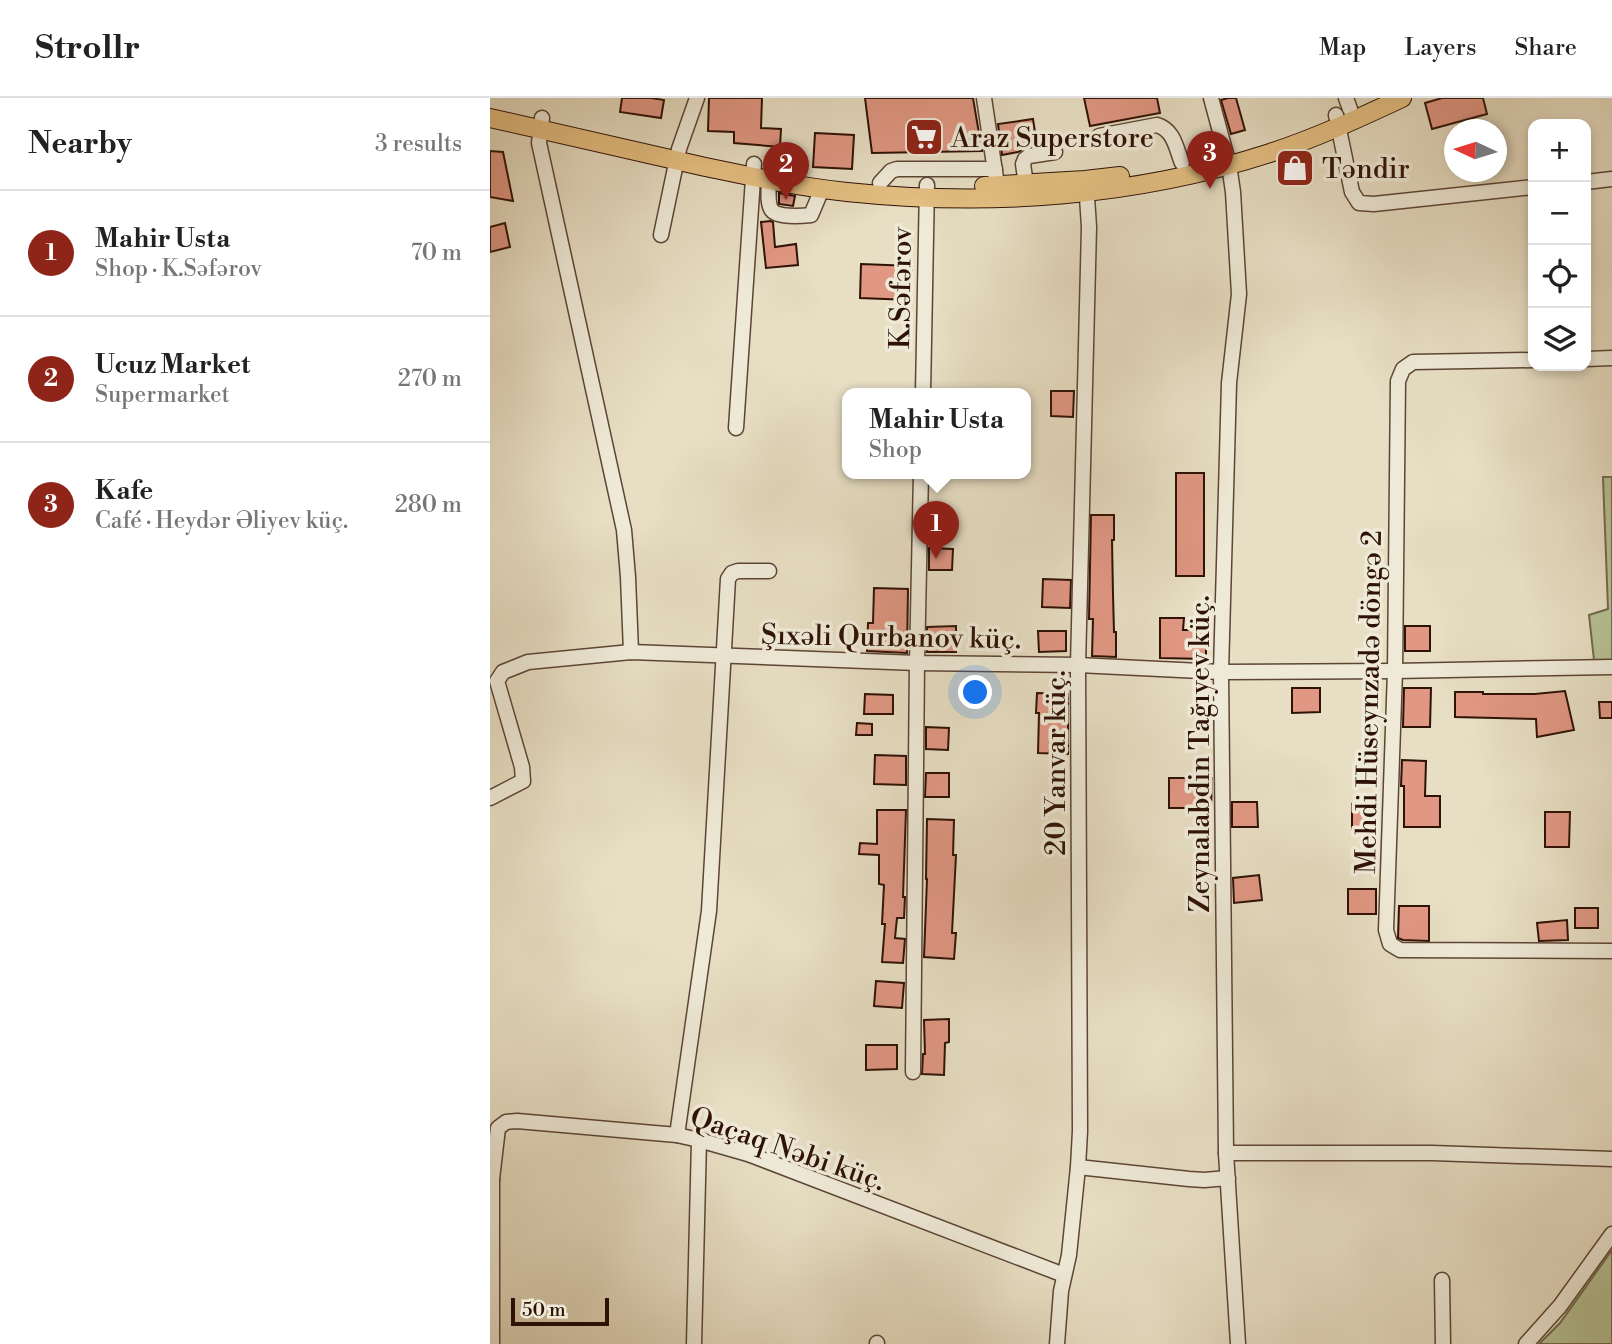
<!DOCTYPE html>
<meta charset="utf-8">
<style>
:root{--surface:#fff;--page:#f2f2f2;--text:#222;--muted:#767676;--line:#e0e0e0;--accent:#8f2418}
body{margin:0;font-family:"Libre Bodoni",serif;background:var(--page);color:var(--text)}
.controls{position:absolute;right:21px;top:21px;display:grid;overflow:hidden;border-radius:14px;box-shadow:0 4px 10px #0003}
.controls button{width:63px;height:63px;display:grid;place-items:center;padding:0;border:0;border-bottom:2px solid var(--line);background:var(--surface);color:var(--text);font:35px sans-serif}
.compass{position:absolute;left:954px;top:21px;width:63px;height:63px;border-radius:50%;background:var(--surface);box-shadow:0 4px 10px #0003;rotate:274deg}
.scale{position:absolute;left:21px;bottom:18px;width:98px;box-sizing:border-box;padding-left:7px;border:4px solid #2f1206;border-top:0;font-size:19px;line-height:24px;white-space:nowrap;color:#2f1206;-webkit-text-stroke:5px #efead8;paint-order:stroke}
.you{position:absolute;left:486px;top:595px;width:24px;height:24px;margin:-18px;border:5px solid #fff;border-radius:50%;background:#1a73e8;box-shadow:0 0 0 10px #1a73e833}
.badge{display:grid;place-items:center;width:46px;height:46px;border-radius:50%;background:var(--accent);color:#fff;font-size:23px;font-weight:700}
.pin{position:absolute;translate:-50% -58px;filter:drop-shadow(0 2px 4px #0008)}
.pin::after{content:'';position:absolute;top:37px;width:24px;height:21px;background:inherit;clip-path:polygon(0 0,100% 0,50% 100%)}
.popup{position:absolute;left:352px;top:290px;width:189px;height:91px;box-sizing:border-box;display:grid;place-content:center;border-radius:14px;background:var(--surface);filter:drop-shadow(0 2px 5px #0005);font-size:23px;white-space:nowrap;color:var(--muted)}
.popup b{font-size:26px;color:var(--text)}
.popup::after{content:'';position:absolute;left:50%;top:100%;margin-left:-14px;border:14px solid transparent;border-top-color:var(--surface)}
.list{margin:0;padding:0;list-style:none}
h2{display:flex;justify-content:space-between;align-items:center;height:91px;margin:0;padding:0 28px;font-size:30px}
h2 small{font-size:23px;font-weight:400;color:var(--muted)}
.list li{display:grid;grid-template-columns:46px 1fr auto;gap:21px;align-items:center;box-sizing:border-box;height:126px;padding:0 28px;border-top:2px solid var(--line)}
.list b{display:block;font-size:26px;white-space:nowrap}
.list p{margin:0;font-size:23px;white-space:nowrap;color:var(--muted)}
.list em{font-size:23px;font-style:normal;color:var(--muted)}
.icon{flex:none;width:38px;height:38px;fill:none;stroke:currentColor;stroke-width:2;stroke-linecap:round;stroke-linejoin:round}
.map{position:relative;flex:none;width:1122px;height:1246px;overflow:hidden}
header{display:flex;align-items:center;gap:42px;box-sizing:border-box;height:98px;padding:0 35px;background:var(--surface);border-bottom:2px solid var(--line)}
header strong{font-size:33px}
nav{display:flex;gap:38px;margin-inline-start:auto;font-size:24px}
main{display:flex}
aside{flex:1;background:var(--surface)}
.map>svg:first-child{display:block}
.green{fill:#b6c194;stroke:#726a4d;stroke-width:2}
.building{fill:#e09783;stroke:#2f1206;stroke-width:2}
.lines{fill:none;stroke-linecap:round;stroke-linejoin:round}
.minor-casing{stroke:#5d4535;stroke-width:17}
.major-casing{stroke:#2f1206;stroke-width:20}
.minor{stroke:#efead8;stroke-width:14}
.major{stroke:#e4bf82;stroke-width:18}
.labels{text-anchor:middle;stroke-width:7;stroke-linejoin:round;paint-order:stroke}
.poi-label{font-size:28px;fill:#2f1206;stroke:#efead8;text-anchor:start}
.street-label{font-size:28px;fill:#2f1206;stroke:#efead8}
</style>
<header>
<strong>Strollr</strong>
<nav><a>Map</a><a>Layers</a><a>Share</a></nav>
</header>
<main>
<aside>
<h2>Nearby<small>3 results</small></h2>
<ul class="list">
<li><span class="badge">1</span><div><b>Mahir Usta</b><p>Shop · K.Səfərov</p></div><em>70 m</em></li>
<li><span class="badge">2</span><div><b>Ucuz Market</b><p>Supermarket</p></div><em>270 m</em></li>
<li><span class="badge">3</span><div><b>Kafe</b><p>Café · Heydər Əliyev küç.</p></div><em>280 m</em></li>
</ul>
</aside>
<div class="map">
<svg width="1122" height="1246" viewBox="0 0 1122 1246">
<rect width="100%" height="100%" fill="#e7dec3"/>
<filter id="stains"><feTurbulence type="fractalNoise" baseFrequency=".00286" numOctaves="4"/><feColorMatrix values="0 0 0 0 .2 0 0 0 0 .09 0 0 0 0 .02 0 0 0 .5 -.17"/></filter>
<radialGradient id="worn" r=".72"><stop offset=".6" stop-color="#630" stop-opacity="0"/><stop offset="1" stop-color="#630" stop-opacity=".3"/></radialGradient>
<g class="green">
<polygon points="1113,379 1122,379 1122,562 1104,562 1099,517 1118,511"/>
<polygon points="1122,1152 1122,1246 1049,1246 1070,1225"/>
</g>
<g class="building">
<polygon points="132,0 161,0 174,2 171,20 130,14"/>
<polygon points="219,0 272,0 271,30 291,31 290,49 244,45 244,34 218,33"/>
<polygon points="375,0 483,0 492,53 382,55"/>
<polygon points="594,0 667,0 670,15 600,28"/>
<polygon points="738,0 746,0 755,32 741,36 731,2"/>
<polygon points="952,0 993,0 997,16 942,31 935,5"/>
<polygon points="543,21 547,47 537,49 528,54 512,57 508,26"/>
<polygon points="325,35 364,37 362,71 323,69"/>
<polygon points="0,53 13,54 23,103 0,99"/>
<polygon points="289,95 305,98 303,108 289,106"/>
<polygon points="280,123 283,124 285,149 306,146 308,167 276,170 271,124"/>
<polygon points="15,125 20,149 0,154 0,129"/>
<polygon points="371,166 422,168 420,202 370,200"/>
<polygon points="561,293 584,293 583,319 561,318"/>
<rect x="686" y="375" width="28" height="103"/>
<polygon points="601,417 624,417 624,442 622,442 623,496 624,534 626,534 626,559 602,558 603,521 599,521"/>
<polygon points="439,450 463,451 462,472 439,472"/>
<polygon points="553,481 581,482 580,510 552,509"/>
<polygon points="384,490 418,491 417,555 377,553 378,525 383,525"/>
<polygon points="670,520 694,520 693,532 716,532 716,561 670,560"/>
<polygon points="466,528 466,554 437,554 437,529"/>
<rect x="915" y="528" width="25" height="25"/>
<polygon points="548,533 576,533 576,553 549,554"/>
<polygon points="802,590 830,590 830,614 802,615"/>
<polygon points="914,590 941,590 940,629 913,629"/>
<polygon points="1075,593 1084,632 1047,639 1046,621 965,619 965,594 993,594 993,596 1045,596"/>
<polygon points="547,595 578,596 578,656 548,655 549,615 546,615"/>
<polygon points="375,596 403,597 403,616 374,616"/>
<polygon points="1109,604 1122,604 1122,620 1110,620"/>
<polygon points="367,625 382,626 382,637 366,637"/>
<polygon points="436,629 459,630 458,652 436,651"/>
<polygon points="385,657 416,658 416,687 384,686"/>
<polygon points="912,662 936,663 935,698 950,698 950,729 914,729 914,688 911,688"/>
<polygon points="436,675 459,675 459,699 435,699"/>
<polygon points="679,680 722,680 721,710 679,710"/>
<polygon points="742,704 767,704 768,729 742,729"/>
<polygon points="862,706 884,707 884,731 862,731"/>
<polygon points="387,712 416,712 413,799 415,799 414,820 407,820 405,840 415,841 413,865 392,864 395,826 392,826 394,787 389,786 389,757 369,756 370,745 387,746"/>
<polygon points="1055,714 1080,714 1079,749 1055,749"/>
<polygon points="437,721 464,722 463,757 466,757 462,835 466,835 464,861 434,859 437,781 436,781"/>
<polygon points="769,777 772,802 744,805 743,780"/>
<rect x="858" y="791" width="28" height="25"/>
<polygon points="909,808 939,808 939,843 913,842 908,840"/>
<rect x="1085" y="810" width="23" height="20"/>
<polygon points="1077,822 1078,842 1049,843 1047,825"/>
<polygon points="386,883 414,885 412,910 384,908"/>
<polygon points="459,921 459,944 455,945 454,977 432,976 433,956 435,956 434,922"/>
<polygon points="376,947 407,947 407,971 376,972"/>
</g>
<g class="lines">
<defs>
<g id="minor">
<polyline points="494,0 506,80"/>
<polyline points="721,0 739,67 743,94 749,196 739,285 731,574 736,1055 748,1246"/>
<polyline points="856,0 860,11"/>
<polyline points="846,17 862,94 869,105 884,106 1043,89"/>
<polyline points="52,20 49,45 51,54 134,432 138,479 141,554"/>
<path d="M609 38 667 27C684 32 686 50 692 65"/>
<path d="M279 81C279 90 277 104 281 111 285 120 312 118 321 117L332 91"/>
<polyline points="1096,84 1122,81"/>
<polyline points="390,85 401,73 407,71 505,71"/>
<polyline points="536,86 533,66 535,61 539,58 565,54"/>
<polyline points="171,137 189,51 207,0"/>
<polyline points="1096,261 1122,260"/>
<polyline points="1043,262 923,264 913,271 908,283 905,573 896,832 900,846 910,852 1122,853"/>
<polyline points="433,295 437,87"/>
<polyline points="246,330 264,66"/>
<polyline points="0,700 33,683 32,669 7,583 13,574 38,564 141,554 427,565 588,567 731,574 905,573 1122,569"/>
<polyline points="423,974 427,565 431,375"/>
<polyline points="187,1037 219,813 238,481 242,475 248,473 279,473"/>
<polyline points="736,1055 942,1055 1122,1061"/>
<polyline points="588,1069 699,1081 714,1082 738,1080"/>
<polyline points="0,1081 2,1081 8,1030 16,1024 27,1023 187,1037 209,1042 258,1056 574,1177"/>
<polyline points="2,1081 2,1246"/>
<polyline points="952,1182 953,1246"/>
<polyline points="204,1246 209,1042"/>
<polyline points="387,1246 387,1245"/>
<polyline points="567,1246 571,1193 579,1157 588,1069 590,1033 588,567 599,129 596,84"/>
<polyline points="1036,1246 1070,1208 1122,1136"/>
</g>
<g id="major">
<path d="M0 20C71 36 141 52 211 68 259 78 308 89 357 94 499 109 645 99 780 55 826 40 869 20 912 0"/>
<polyline points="494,88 595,82 630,78"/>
</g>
</defs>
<use href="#minor" class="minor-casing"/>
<use href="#major" class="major-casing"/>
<use href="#minor" class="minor"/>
<use href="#major" class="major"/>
</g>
<defs>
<symbol id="supermarket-square" viewBox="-11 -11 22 22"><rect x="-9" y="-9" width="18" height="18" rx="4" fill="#8f2418" stroke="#efead8"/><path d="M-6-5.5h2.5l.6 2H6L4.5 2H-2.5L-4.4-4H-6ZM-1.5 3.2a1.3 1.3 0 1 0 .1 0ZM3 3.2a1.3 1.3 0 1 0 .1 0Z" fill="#fff"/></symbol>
<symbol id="shop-square" viewBox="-11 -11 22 22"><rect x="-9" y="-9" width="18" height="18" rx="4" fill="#8f2418" stroke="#efead8"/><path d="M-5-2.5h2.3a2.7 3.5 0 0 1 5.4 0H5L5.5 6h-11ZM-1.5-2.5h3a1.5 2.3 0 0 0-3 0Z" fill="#fff"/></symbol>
</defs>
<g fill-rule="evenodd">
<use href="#supermarket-square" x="412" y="17" width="44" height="44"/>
<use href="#shop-square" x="783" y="48" width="44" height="44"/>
</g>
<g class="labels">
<g class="poi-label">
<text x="461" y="49">Araz Superstore</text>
<text x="832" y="80">Təndir</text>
</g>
<g class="street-label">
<text transform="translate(410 190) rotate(-89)" y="10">K.Səfərov</text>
<text transform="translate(401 538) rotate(1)" y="10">Şıxəli Qurbanov küç.</text>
<text transform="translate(878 604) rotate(-89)" y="10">Mehdi Hüseynzadə döngə 2</text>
<text transform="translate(709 656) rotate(-90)" y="10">Zeynalabdin Tağıyev küç.</text>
<text transform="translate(565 665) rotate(-90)" y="10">20 Yanvar küç.</text>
<text transform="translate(298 1050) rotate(19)" y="10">Qaçaq Nəbi küç.</text>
</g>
</g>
<rect width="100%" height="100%" filter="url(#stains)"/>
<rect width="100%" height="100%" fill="url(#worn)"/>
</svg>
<div class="controls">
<button>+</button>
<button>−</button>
<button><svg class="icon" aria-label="locate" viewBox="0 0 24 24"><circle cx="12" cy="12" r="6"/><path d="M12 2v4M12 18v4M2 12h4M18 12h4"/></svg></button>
<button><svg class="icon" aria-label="layers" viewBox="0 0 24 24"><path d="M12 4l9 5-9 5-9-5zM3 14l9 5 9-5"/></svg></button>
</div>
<svg class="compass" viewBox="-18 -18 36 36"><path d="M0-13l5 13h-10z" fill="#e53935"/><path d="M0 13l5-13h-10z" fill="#767676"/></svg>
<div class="scale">50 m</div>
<div class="you"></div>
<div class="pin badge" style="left:446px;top:461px">1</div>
<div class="popup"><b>Mahir Usta</b>Shop</div>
<div class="pin badge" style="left:296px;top:102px">2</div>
<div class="pin badge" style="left:720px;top:91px">3</div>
</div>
</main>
